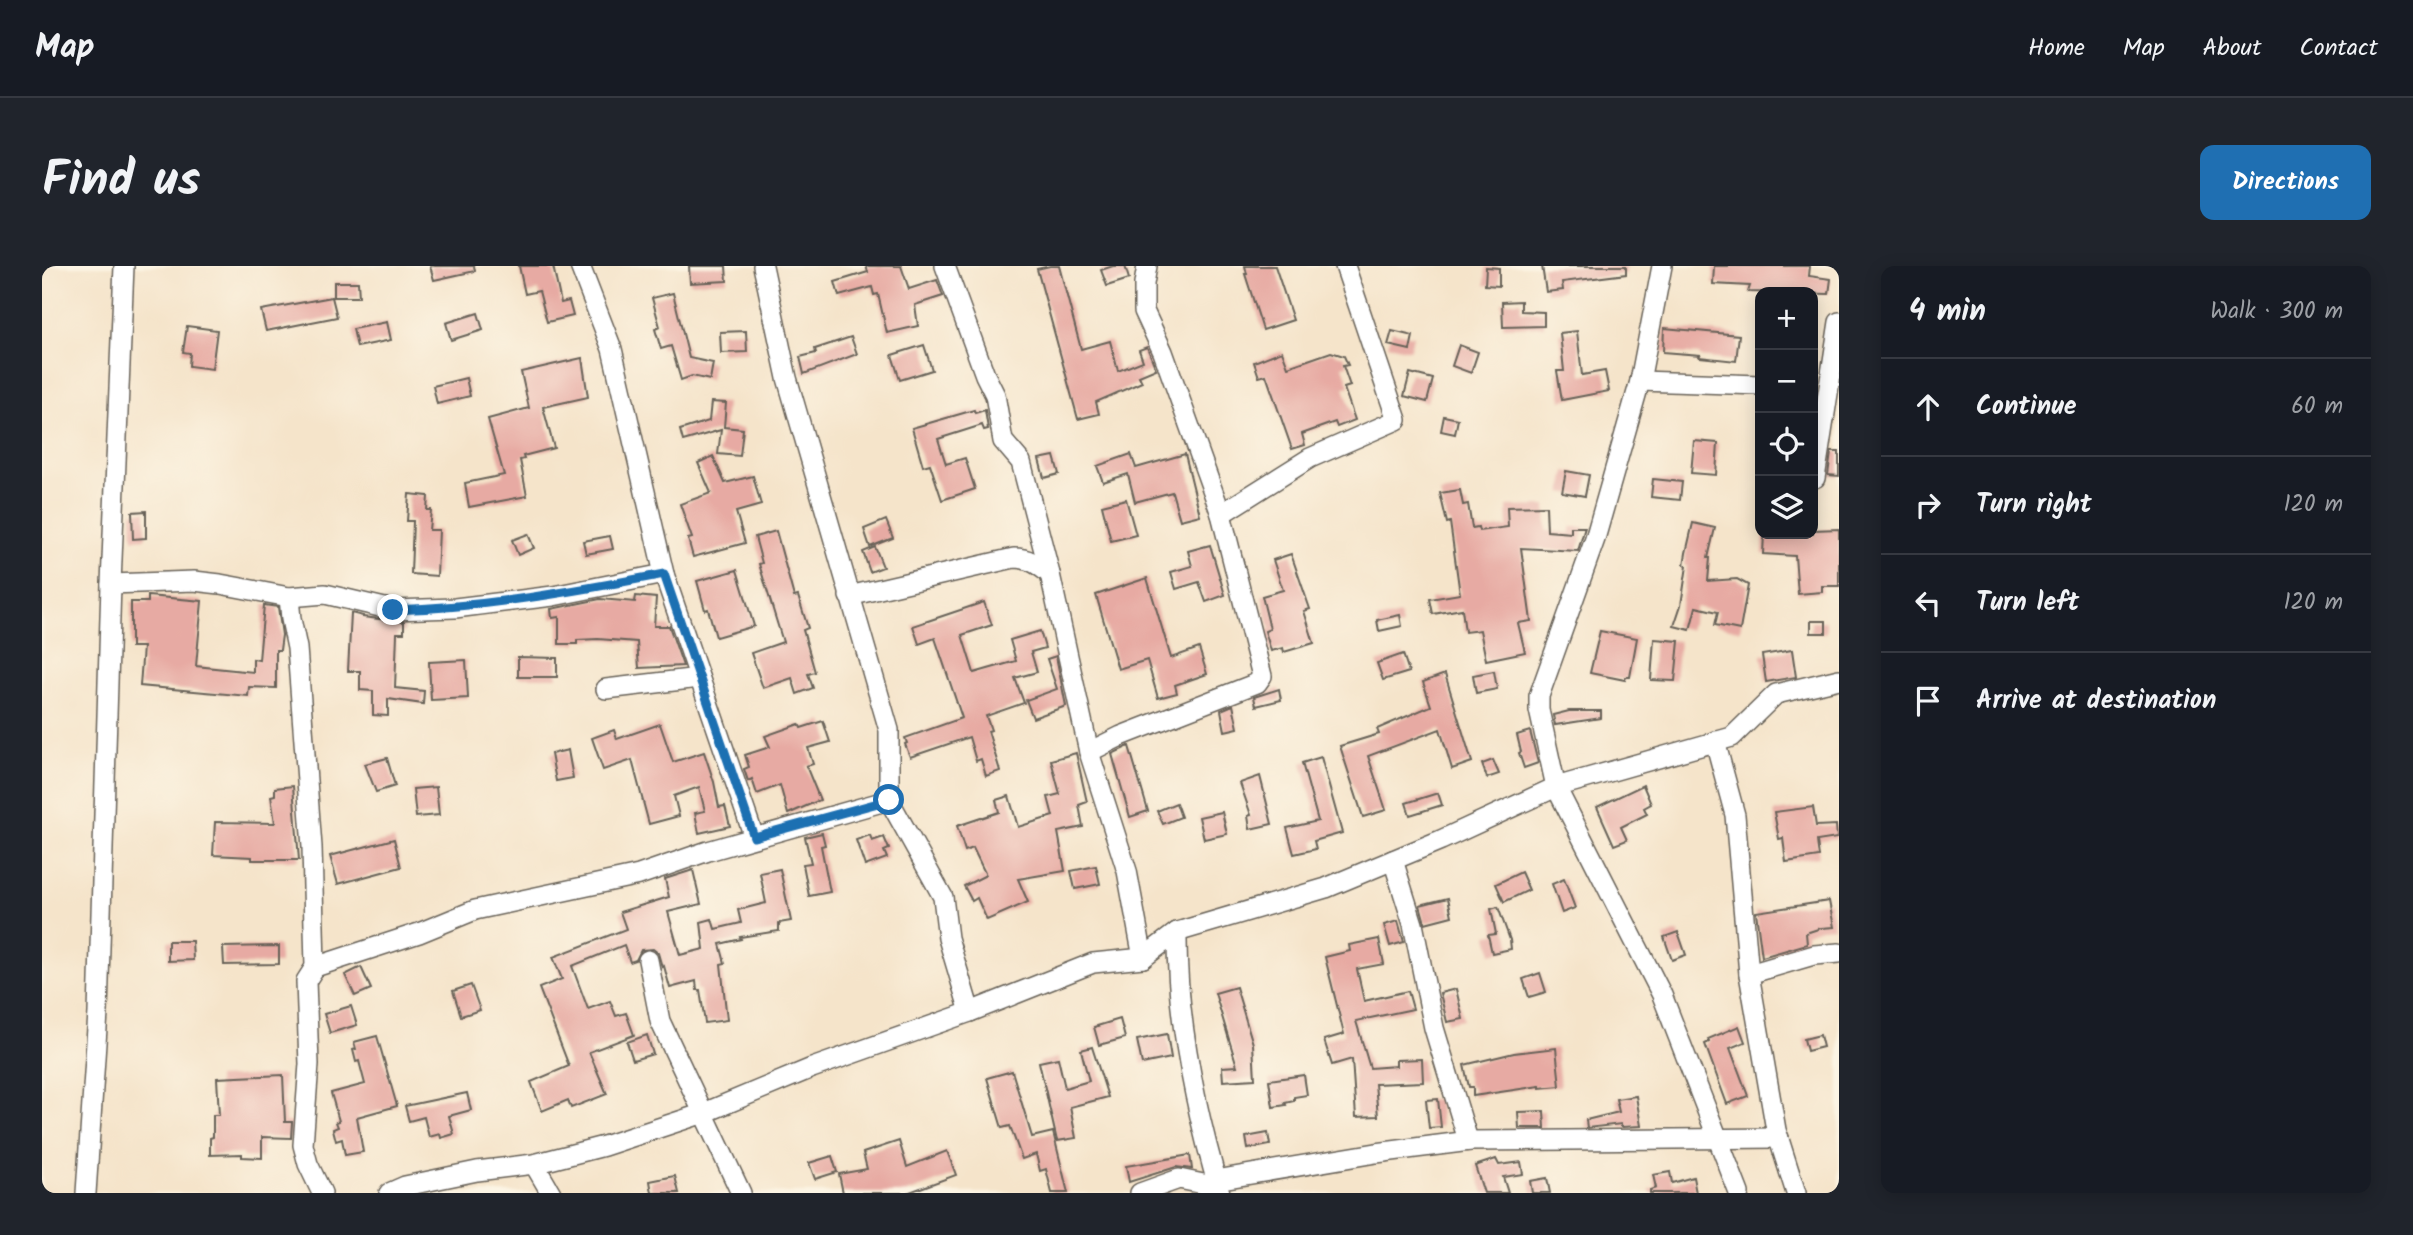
<!DOCTYPE html>
<meta charset="utf-8">
<style>
:root{--surface:#171b24;--page:#20242c;--text:#f1f3f6;--muted:#9ea1a6;--line:#363941;--accent:#1f6fb2}
body{margin:0;font-family:Kalam,sans-serif;background:var(--page);color:var(--text)}
.controls{position:absolute;right:21px;top:21px;display:grid;overflow:hidden;border-radius:14px;box-shadow:0 4px 18px #0003}
.controls button{width:63px;height:63px;display:grid;place-items:center;padding:0;border:0;border-bottom:2px solid var(--line);background:var(--surface);color:var(--text);font:35px sans-serif}
.stop{position:absolute;width:21px;height:21px;margin:-16px;border:5px solid #1f6fb2;border-radius:50%;background:#fff}
.stop.end{background:#1f6fb2;border-color:#fff;box-shadow:0 2px 7px #0008}
.list{margin:0;padding:0;list-style:none}
h2{display:flex;justify-content:space-between;align-items:center;height:91px;margin:0;padding:0 28px;font-size:30px}
h2 small{font-size:23px;font-weight:400;color:var(--muted)}
.list li{display:grid;grid-template-columns:46px 1fr auto;gap:21px;align-items:center;box-sizing:border-box;height:98px;padding:0 28px;border-top:2px solid var(--line)}
.list b{display:block;font-size:26px;white-space:nowrap}
.list em{font-size:23px;font-style:normal;color:var(--muted)}
.icon{flex:none;width:38px;height:38px;fill:none;stroke:currentColor;stroke-width:2;stroke-linecap:round;stroke-linejoin:round}
.map{position:relative;flex:none;width:1797px;height:927px;overflow:hidden;border-radius:14px}
header{display:flex;align-items:center;gap:42px;box-sizing:border-box;height:98px;padding:0 35px;background:var(--surface);border-bottom:2px solid var(--line)}
header strong{font-size:33px}
nav{display:flex;gap:38px;margin-inline-start:auto;font-size:24px}
.intro{display:flex;align-items:center;justify-content:space-between;box-sizing:border-box;height:168px;padding:0 42px}
h1{margin:0;font-size:49px}
.button{padding:18px 32px;border-radius:14px;background:var(--accent);color:#fff;font-size:24px;font-weight:700}
main{display:flex;gap:42px;padding:0 42px}
aside{flex:1;background:var(--surface);border-radius:14px;box-shadow:0 4px 18px #0003}
.map>svg:first-child{display:block}
.building{fill:#e7aaa3}
.lines{fill:none;stroke-linecap:round;stroke-linejoin:round}
.minor-casing{stroke:#686259;stroke-width:22}
.minor{stroke:#fff;stroke-width:19}
.route{stroke:#1f6fb2;stroke-width:9}
</style>
<header>
<strong>Map</strong>
<nav><a>Home</a><a>Map</a><a>About</a><a>Contact</a></nav>
</header>
<div class="intro"><h1>Find us</h1><a class="button">Directions</a></div>
<main>
<div class="map">
<svg width="1797" height="927" viewBox="0 0 1797 927">
<rect width="100%" height="100%" fill="#fcf5e5"/>
<filter id="ink" filterUnits="userSpaceOnUse"><feTurbulence type="fractalNoise" baseFrequency=".0143" numOctaves="2"/><feDisplacementMap in="SourceGraphic" scale="14" xChannelSelector="R" yChannelSelector="G"/><feConvolveMatrix kernelMatrix="1 2 1 2 8 2 1 2 1" color-interpolation-filters="sRGB"/></filter>
<filter id="wash" filterUnits="userSpaceOnUse"><feTurbulence type="fractalNoise" baseFrequency=".00686" numOctaves="4" result="noise"/><feDisplacementMap in="SourceGraphic" scale="28" xChannelSelector="R" yChannelSelector="G"/><feGaussianBlur stdDeviation="1.57" result="paint"/><feColorMatrix in="noise" values="0 0 0 0 0 0 0 0 0 0 0 0 0 0 0 0 0 1.4 0 .05"/><feComposite in="paint" operator="in"/></filter>
<g filter="url(#wash)">
<rect width="100%" height="100%" fill="#f5e4ca"/>
<g id="blocks">
<g class="building">
<polygon points="388,0 432,0 433,5 392,14"/>
<polygon points="477,0 511,0 519,37 527,35 531,50 505,56 497,25 483,28"/>
<polygon points="647,0 684,0 685,15 648,17"/>
<polygon points="824,0 859,0 867,23 895,14 901,30 873,39 876,60 845,67 836,28 832,29 830,21 797,30 793,16 826,6"/>
<polygon points="1008,0 1017,0 1039,83 1068,75 1076,105 1101,95 1097,84 1105,81 1114,103 1097,110 1100,116 1054,136 1057,148 1036,153 995,3"/>
<polygon points="1071,0 1083,0 1087,13 1065,20 1059,4"/>
<polygon points="1203,0 1233,0 1251,54 1221,64 1203,8 1205,8"/>
<polygon points="1500,0 1584,0 1584,8 1520,16 1521,24 1504,26"/>
<polygon points="1672,0 1768,0 1767,10 1789,13 1787,28 1706,26 1708,20 1671,18"/>
<polygon points="1444,1 1457,2 1457,20 1443,19"/>
<polygon points="292,16 316,16 317,31 292,31"/>
<polygon points="631,27 647,92 671,97 668,114 650,110 639,114 629,80 619,83 613,63 618,61 610,32"/>
<polygon points="290,31 295,51 224,65 219,44"/>
<polygon points="1479,35 1479,45 1502,46 1502,60 1461,61 1460,36"/>
<polygon points="436,47 441,64 409,74 404,57"/>
<polygon points="345,56 349,74 315,81 311,63"/>
<polygon points="145,60 175,64 170,103 147,100 148,87 141,86"/>
<polygon points="1622,62 1697,69 1694,95 1657,91 1658,89 1621,86"/>
<polygon points="704,65 705,86 679,87 678,66"/>
<polygon points="1350,65 1371,70 1368,84 1346,79"/>
<polygon points="1535,65 1540,109 1563,105 1567,125 1520,134 1515,105 1522,105 1518,67"/>
<polygon points="809,71 815,88 762,108 758,91 774,87 773,83"/>
<polygon points="882,79 890,104 858,114 850,89"/>
<polygon points="1417,79 1436,86 1429,107 1410,100"/>
<polygon points="1240,85 1246,101 1289,86 1302,90 1306,99 1301,100 1308,120 1302,122 1313,154 1295,161 1293,156 1260,168 1263,179 1250,183 1224,109 1217,111 1212,96"/>
<polygon points="540,92 546,131 501,141 512,182 481,190 482,193 478,194 485,230 427,241 423,217 462,209 446,153 487,142 479,106"/>
<polygon points="1368,107 1391,113 1385,136 1362,130"/>
<polygon points="424,112 428,130 395,138 391,120"/>
<polygon points="669,136 684,137 682,161 701,163 698,190 676,188 679,164 641,175 638,164 667,155"/>
<polygon points="932,144 933,147 943,144 946,163 942,164 940,159 896,173 904,198 923,192 933,223 900,234 888,198 881,200 870,162"/>
<polygon points="1402,150 1416,153 1413,168 1399,165"/>
<polygon points="1652,175 1676,177 1674,209 1649,207"/>
<polygon points="1789,186 1797,186 1797,210 1786,209"/>
<polygon points="1089,188 1094,202 1143,188 1158,249 1138,254 1130,226 1093,236 1086,208 1061,216 1055,200"/>
<polygon points="671,190 683,217 711,210 719,239 694,246 703,277 651,291 646,273 650,272 638,238 669,227 656,197"/>
<polygon points="1012,190 1017,208 1002,212 997,193"/>
<polygon points="1524,205 1547,209 1543,230 1520,226"/>
<polygon points="1611,213 1640,216 1638,234 1609,231"/>
<polygon points="1418,224 1421,239 1426,238 1430,262 1436,261 1437,265 1466,261 1465,241 1504,240 1505,265 1529,267 1529,261 1543,261 1536,285 1479,282 1489,355 1476,357 1483,386 1444,394 1438,364 1423,366 1420,343 1391,348 1388,333 1418,328 1408,256 1405,257 1398,227"/>
<polygon points="367,228 386,230 385,244 389,244 387,264 397,264 395,310 369,308 371,255 365,255"/>
<polygon points="1084,233 1094,269 1069,275 1060,239"/>
<polygon points="104,245 104,272 91,273 90,246"/>
<polygon points="844,254 851,272 828,281 822,263"/>
<polygon points="1651,257 1673,262 1666,292 1668,292 1666,315 1695,313 1706,319 1698,364 1673,359 1676,346 1654,341 1648,364 1632,360 1639,339 1645,300 1642,299 1644,287"/>
<polygon points="1797,263 1797,320 1780,320 1780,326 1756,328 1753,290 1721,288 1722,268 1771,268 1771,264"/>
<polygon points="734,265 752,331 756,330 766,362 761,364 773,406 766,408 771,422 755,428 750,412 721,422 709,387 741,376 717,298 720,297 713,271"/>
<polygon points="486,268 492,282 476,289 470,274"/>
<polygon points="568,270 571,283 544,288 541,275"/>
<polygon points="1168,279 1183,329 1164,336 1157,316 1134,323 1129,306 1150,300 1146,285"/>
<polygon points="833,281 841,301 828,306 821,286"/>
<polygon points="1249,288 1268,343 1262,345 1272,377 1242,386 1241,382 1229,385 1223,365 1228,363 1220,330 1241,324 1231,294"/>
<polygon points="695,304 712,360 674,371 666,343 663,344 655,315"/>
<polygon points="1105,312 1129,392 1157,382 1165,408 1133,419 1135,427 1116,432 1105,394 1076,403 1054,329"/>
<polygon points="106,330 160,335 154,400 211,406 211,393 217,394 222,339 236,341 240,369 238,384 234,384 234,422 207,421 206,430 98,420 101,381 89,381 89,336 106,336"/>
<polygon points="594,330 614,332 612,360 627,360 641,400 597,402 595,376 556,373 535,374 535,378 517,378 517,351 510,352 509,343 558,333 593,336"/>
<polygon points="942,336 950,359 920,369 932,407 974,395 968,374 998,365 1003,382 989,386 995,406 973,412 982,437 944,450 949,464 946,465 958,505 944,510 939,493 934,495 927,471 868,491 863,478 865,477 863,472 920,452 893,372 877,378 871,360"/>
<polygon points="309,347 321,350 321,351 362,356 362,367 355,367 353,422 382,425 381,438 346,433 346,450 331,449 331,425 318,424 318,405 306,405"/>
<polygon points="1358,349 1360,360 1337,365 1335,354"/>
<rect x="1769" y="355" width="15" height="12"/>
<polygon points="1558,365 1595,372 1588,411 1584,411 1583,414 1548,407"/>
<polygon points="1612,373 1637,375 1633,415 1609,414"/>
<polygon points="1750,384 1754,411 1724,416 1720,389"/>
<polygon points="1361,388 1367,406 1341,414 1335,397"/>
<polygon points="1014,390 1024,440 991,452 984,434 1015,423 1005,393"/>
<polygon points="476,391 515,392 515,411 476,411"/>
<polygon points="424,394 426,432 389,434 387,396"/>
<polygon points="1452,405 1455,423 1434,427 1431,409"/>
<polygon points="1403,408 1430,496 1410,503 1398,463 1326,490 1344,544 1321,551 1298,480 1337,468 1335,463 1389,440 1381,416"/>
<polygon points="1237,423 1239,434 1214,440 1212,431"/>
<polygon points="1191,439 1196,462 1183,465 1179,444"/>
<polygon points="1527,445 1559,445 1559,452 1513,459 1511,449"/>
<polygon points="781,455 788,476 766,482 771,498 764,500 778,534 746,548 738,519 715,528 710,513 706,515 702,503 707,501 703,489 728,481 723,470 757,458 759,462"/>
<polygon points="618,458 631,496 662,486 672,516 677,541 683,540 688,560 657,567 653,547 663,545 657,521 632,530 637,550 607,558 590,494 561,504 550,472 572,464 575,473"/>
<polygon points="1488,465 1496,497 1482,502 1477,487 1479,486 1475,469"/>
<polygon points="1087,480 1106,545 1088,551 1070,488"/>
<polygon points="526,484 531,512 514,515 509,488"/>
<polygon points="1034,487 1045,536 1037,539 1041,561 1016,566 1023,605 976,613 986,636 945,654 935,632 930,635 922,620 944,609 931,582 923,585 915,560 957,546 954,534 967,530 976,561 1011,550 1006,531 1018,528 1009,494"/>
<polygon points="1279,491 1300,567 1272,575 1274,583 1252,588 1245,562 1276,555 1260,497"/>
<polygon points="345,492 353,520 334,526 323,498"/>
<polygon points="1451,494 1457,508 1445,512 1440,498"/>
<polygon points="1218,510 1230,558 1208,563 1206,550 1209,549 1198,517"/>
<polygon points="1601,519 1609,538 1602,542 1605,548 1579,561 1585,574 1572,579 1555,541"/>
<polygon points="251,520 257,594 210,594 210,591 171,589 173,556 233,557 229,530 233,529 233,522"/>
<polygon points="394,521 397,549 374,551 371,523"/>
<polygon points="1396,527 1400,539 1368,549 1364,537"/>
<polygon points="1134,537 1139,551 1121,558 1115,545"/>
<polygon points="1771,541 1774,560 1794,559 1795,572 1775,575 1777,591 1744,596 1741,572 1737,573 1732,546"/>
<polygon points="1180,546 1185,568 1162,573 1157,551"/>
<polygon points="780,567 783,579 779,580 788,626 767,630 761,598 769,597 763,571"/>
<polygon points="828,569 830,575 842,571 847,583 842,585 845,592 823,600 814,574"/>
<polygon points="352,573 359,601 296,618 288,590"/>
<polygon points="1054,600 1058,618 1033,623 1029,605"/>
<polygon points="738,603 749,655 737,657 737,665 698,671 699,673 678,678 683,697 679,698 685,754 663,757 658,724 655,724 654,715 628,722 622,700 620,701 616,687 611,683 599,684 594,694 588,696 582,679 530,700 546,743 568,735 574,750 584,747 592,769 547,786 565,828 529,842 526,834 500,845 489,816 527,800 497,722 520,713 511,691 584,663 578,646 627,631 623,613 651,604 659,638 626,646 638,689 662,683 659,656 670,653 673,663 699,657 696,644 724,637 718,607"/>
<polygon points="1479,606 1487,624 1462,636 1454,618"/>
<polygon points="1522,613 1533,642 1520,647 1510,618"/>
<polygon points="1406,632 1410,650 1383,657 1378,639"/>
<polygon points="1787,635 1792,661 1779,662 1764,667 1765,678 1720,691 1714,646"/>
<polygon points="1456,641 1468,674 1469,683 1450,687 1446,669 1454,668 1449,643"/>
<polygon points="1356,655 1362,676 1348,680 1342,659"/>
<polygon points="1636,666 1644,689 1630,694 1622,671"/>
<polygon points="1337,673 1342,698 1315,703 1322,735 1366,725 1371,743 1314,755 1328,802 1354,800 1354,794 1380,793 1381,816 1333,818 1336,850 1314,851 1310,793 1290,799 1282,774 1302,768 1283,691 1308,685 1307,679"/>
<polygon points="126,675 150,675 151,694 126,695"/>
<polygon points="237,680 237,698 182,699 181,681"/>
<polygon points="319,701 329,723 313,730 303,709"/>
<polygon points="1498,707 1504,726 1487,731 1481,713"/>
<polygon points="429,719 438,744 419,750 411,725"/>
<polygon points="1194,721 1211,778 1213,813 1181,815 1180,801 1195,800 1173,727"/>
<polygon points="1414,723 1421,753 1405,756 1398,727"/>
<polygon points="309,740 315,759 288,767 282,748"/>
<polygon points="1078,753 1083,772 1057,779 1052,761"/>
<polygon points="1697,760 1703,776 1688,782 1706,830 1685,838 1663,778 1667,776 1666,773"/>
<polygon points="1125,768 1129,792 1100,798 1095,774"/>
<polygon points="605,769 611,788 591,794 585,776"/>
<polygon points="1778,769 1781,781 1765,785 1762,773"/>
<polygon points="335,770 355,840 315,851 321,886 303,889 300,873 294,875 291,863 296,861 294,856 297,855 289,827 323,818 317,795 314,796 311,784 314,783 312,776"/>
<polygon points="1050,781 1066,831 1028,841 1034,872 1015,875 997,796 1016,792 1023,822 1047,815 1039,784"/>
<polygon points="1514,782 1518,820 1498,822 1498,820 1431,830 1431,821 1427,821 1422,799 1472,787"/>
<polygon points="970,805 990,871 1011,866 1026,927 1010,927 1004,903 998,905 994,888 980,893 968,860 960,862 945,812"/>
<polygon points="241,809 243,856 250,856 249,872 220,871 220,892 200,891 200,888 168,889 168,872 171,871 171,849 177,849 175,812"/>
<polygon points="1262,809 1265,829 1252,831 1252,835 1243,837 1244,839 1231,841 1227,814"/>
<polygon points="425,827 429,844 407,850 412,868 399,872 398,868 387,871 382,851 367,855 363,840"/>
<polygon points="1594,830 1599,860 1579,861 1579,858 1545,862 1544,854 1577,846 1574,833"/>
<polygon points="1396,833 1399,861 1387,862 1384,834"/>
<polygon points="1502,845 1503,862 1477,862 1476,846"/>
<polygon points="1226,867 1228,879 1206,883 1204,871"/>
<polygon points="857,875 865,901 905,885 914,909 865,927 801,927 797,908 825,903 821,887"/>
<polygon points="1148,889 1150,903 1134,901 1087,916 1084,900"/>
<polygon points="790,890 795,906 773,913 767,897"/>
<polygon points="1454,893 1457,899 1479,896 1481,908 1461,911 1466,927 1442,927 1433,900"/>
<polygon points="1628,906 1630,917 1651,911 1654,927 1608,927 1608,924 1614,922 1611,909"/>
<polygon points="633,910 637,927 610,927 608,915"/>
<polygon points="1505,912 1508,927 1490,927 1488,915"/>
</g>
</g>
</g>
<g filter="url(#ink)">
<use href="#blocks" fill-opacity="0" stroke="#686259" stroke-width="2"/>
<g class="lines">
<defs>
<g id="minor">
<polyline points="538,0 570,83 622,308"/>
<polyline points="721,0 745,112 847,464 847,534"/>
<polyline points="903,0 943,109 953,129 961,175 979,196 1008,308 1047,486 1085,605 1101,692"/>
<polyline points="1620,0 1598,115 1553,273 1497,430 1497,444 1514,521 1620,729 1697,927"/>
<polyline points="1598,115 1718,119"/>
<polyline points="1773,212 1797,56"/>
<polyline points="1179,248 1268,192 1355,154 1303,0"/>
<polyline points="69,318 152,315 178,318 247,331 283,328 351,344 413,342 511,330 622,308 712,571"/>
<path d="M807 330 972 292C988 292 996 299 1008 308"/>
<polyline points="247,331 249,353 255,382 270,581 273,701 264,715 267,798 261,879 266,898 280,927"/>
<polyline points="564,423 657,412"/>
<polyline points="1673,475 1693,549 1707,708 1734,864 1754,927"/>
<polyline points="1047,486 1079,470 1215,417 1220,410 1179,248 1121,86 1102,45 1102,18 1105,0"/>
<polyline points="1351,594 1371,658 1392,762 1425,871 1428,875"/>
<path d="M1135 666C1134 752 1154 845 1178 927"/>
<polyline points="606,694 618,755 699,927"/>
<polyline points="273,701 377,667 433,644 597,609 666,585 847,534 901,631 906,672 928,746"/>
<polyline points="1707,708 1772,689 1797,687"/>
<polyline points="492,898 509,927"/>
<polyline points="1174,914 1334,887 1428,875 1737,872"/>
<polyline points="44,927 56,747 69,318 82,0"/>
<polyline points="347,927 363,920 435,905 492,898 562,880 662,847 770,802 928,746 1051,697 1101,692 1135,666 1284,622 1399,574 1514,521 1690,471 1734,428 1797,413"/>
<polyline points="1098,927 1137,913 1176,921"/>
</g>
</defs>
<use href="#minor" class="minor-casing"/>
<use href="#minor" class="minor"/>
</g>
</g>
<g class="lines" filter="url(#ink)">
<path class="route" d="M351 344C445 341 529 326 622 308L712 571 847 534"/>
</g>
</svg>
<div class="controls">
<button>+</button>
<button>−</button>
<button><svg class="icon" aria-label="locate" viewBox="0 0 24 24"><circle cx="12" cy="12" r="6"/><path d="M12 2v4M12 18v4M2 12h4M18 12h4"/></svg></button>
<button><svg class="icon" aria-label="layers" viewBox="0 0 24 24"><path d="M12 4l9 5-9 5-9-5zM3 14l9 5 9-5"/></svg></button>
</div>
<div class="stop" style="left:847px;top:534px"></div>
<div class="stop end" style="left:351px;top:344px"></div>
</div>
<aside>
<h2>4 min<small>Walk · 300 m</small></h2>
<ul class="list">
<li><svg class="icon" aria-label="ahead" viewBox="0 0 24 24"><path d="M12 20V5M6 11l6-6 6 6"/></svg><div><b>Continue</b></div><em>60 m</em></li>
<li><svg class="icon" aria-label="right" viewBox="0 0 24 24"><path d="M7 20v-9h11M14 6l5 5-5 5"/></svg><div><b>Turn right</b></div><em>120 m</em></li>
<li><svg class="icon" aria-label="left" viewBox="0 0 24 24"><path d="M17 20v-9H6M10 6l-5 5 5 5"/></svg><div><b>Turn left</b></div><em>120 m</em></li>
<li><svg class="icon" aria-label="arrive" viewBox="0 0 24 24"><path d="M6 21V4h12l-3 4 3 4H6"/></svg><div><b>Arrive at destination</b></div></li>
</ul>
</aside>
</main>
